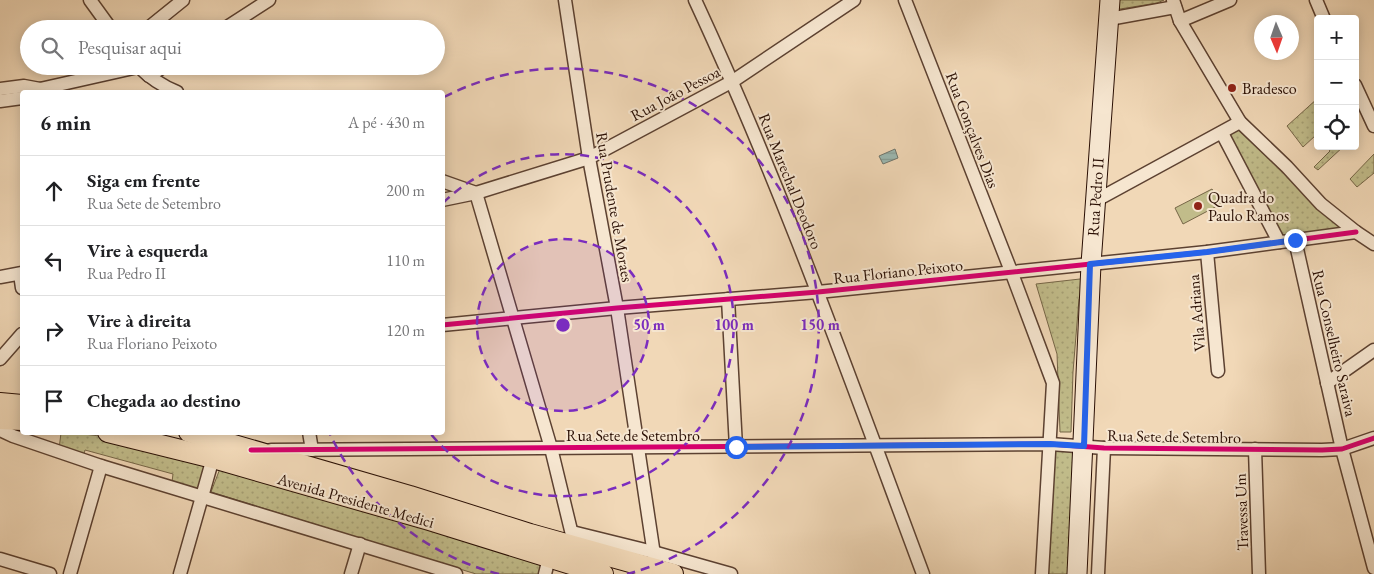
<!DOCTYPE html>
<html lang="pt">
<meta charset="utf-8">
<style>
:root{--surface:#fff;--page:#f2f2f2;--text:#202124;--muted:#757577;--line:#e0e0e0}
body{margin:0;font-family:"EB Garamond",serif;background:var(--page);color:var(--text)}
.controls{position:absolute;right:15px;top:15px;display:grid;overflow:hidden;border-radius:5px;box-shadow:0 2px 12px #0003}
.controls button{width:45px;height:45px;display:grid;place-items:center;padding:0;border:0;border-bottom:1px solid var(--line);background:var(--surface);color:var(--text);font:25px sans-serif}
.compass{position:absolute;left:1254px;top:15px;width:45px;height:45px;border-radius:50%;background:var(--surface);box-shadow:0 2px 12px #0003;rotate:178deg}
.stop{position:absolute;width:15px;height:15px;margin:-11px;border:4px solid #2563eb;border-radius:50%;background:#fff}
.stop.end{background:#2563eb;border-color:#fff;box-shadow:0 1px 5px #0008}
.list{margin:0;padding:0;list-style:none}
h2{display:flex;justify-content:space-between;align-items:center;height:65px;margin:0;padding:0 20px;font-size:21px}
h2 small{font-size:16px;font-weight:400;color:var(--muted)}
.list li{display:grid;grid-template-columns:32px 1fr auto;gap:15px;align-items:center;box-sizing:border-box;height:70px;padding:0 20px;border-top:1px solid var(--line)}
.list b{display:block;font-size:19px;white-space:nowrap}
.list p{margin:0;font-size:16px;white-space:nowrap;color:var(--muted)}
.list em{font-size:16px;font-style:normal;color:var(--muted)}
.icon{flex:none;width:28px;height:28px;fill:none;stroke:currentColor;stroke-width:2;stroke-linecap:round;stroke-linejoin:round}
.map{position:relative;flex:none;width:1374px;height:574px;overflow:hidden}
.search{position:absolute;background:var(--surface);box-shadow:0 2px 12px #0003;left:20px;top:20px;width:425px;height:55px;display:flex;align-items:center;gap:12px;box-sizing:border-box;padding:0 18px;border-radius:28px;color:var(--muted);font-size:19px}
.panel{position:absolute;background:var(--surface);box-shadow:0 2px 12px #0003;left:20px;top:90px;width:425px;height:345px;border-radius:5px}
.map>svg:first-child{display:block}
.grass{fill:url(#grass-dots);stroke:#766647}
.garden{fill:#c1bc8a;stroke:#766647}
.water{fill:url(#water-rules);stroke:#6e756c}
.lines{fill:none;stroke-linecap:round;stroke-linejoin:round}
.street-casing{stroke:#5c4131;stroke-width:15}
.secondary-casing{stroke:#2a0f04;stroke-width:21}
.primary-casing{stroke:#2a0f04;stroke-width:22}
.street{stroke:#f6e6d0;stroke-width:12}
.secondary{stroke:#f6e6d0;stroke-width:19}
.primary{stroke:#f1d8b7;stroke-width:20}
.cycleway-casing{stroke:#f6e6d0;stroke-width:8}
.cycleway{stroke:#d6006c;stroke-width:5}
.route{stroke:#2563eb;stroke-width:6}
.ring{fill:none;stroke:#7b2cbf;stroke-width:2.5;stroke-dasharray:9 6}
.poi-dot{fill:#8f2418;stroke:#f6e6d0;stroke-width:2}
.labels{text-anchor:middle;stroke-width:4;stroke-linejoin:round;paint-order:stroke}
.poi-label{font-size:16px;fill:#2a0f04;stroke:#f6e6d0;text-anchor:start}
.street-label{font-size:16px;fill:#2a0f04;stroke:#f6e6d0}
.centre{fill:#7b2cbf;stroke:#f6e6d0;stroke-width:2.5}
.ring-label{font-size:15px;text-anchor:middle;font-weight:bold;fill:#7b2cbf;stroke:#f6e6d0;stroke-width:4;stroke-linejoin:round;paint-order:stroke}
</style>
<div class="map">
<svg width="1374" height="574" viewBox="0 0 1374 574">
<defs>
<pattern id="grass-dots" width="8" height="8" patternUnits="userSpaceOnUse" patternTransform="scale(1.25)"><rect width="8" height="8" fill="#c1bc8a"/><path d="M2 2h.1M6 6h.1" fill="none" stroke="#a6a075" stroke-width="1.8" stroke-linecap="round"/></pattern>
<pattern id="water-rules" width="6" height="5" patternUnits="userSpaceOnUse" patternTransform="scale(1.25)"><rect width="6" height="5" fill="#9bb9b2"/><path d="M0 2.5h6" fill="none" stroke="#869e97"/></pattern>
</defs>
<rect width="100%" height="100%" fill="#f1d8b7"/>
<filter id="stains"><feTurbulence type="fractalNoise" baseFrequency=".004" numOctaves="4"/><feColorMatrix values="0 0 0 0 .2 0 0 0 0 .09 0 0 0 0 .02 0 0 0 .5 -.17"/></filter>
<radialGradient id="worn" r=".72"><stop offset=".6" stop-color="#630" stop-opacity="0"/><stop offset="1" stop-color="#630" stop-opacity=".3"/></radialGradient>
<g class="grass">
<polygon points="1113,0 1164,0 1157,3 1120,9 1117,7"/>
<polygon points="1318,98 1318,136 1316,135 1303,147 1287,126"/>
<polygon points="1240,125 1349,231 1281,239 1225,133"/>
<polygon points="1326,146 1344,146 1318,170 1314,167 1330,151"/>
<polygon points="1374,154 1374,173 1357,187 1350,179"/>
<polygon points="1080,279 1086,287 1079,299 1073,372 1071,432 1060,432 1057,354 1036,284"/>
<path d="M61 433C110 433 157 449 203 463L204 469 197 490 172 482 173 474 85 450 84 454 59 449Z"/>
<polygon points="1053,451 1078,452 1071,574 1046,574"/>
<polygon points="221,466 543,562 539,574 476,574 211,492"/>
</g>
<polygon class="garden" points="1212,189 1221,204 1183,224 1175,208"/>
<polygon class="water" points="895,149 898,158 883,164 879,156"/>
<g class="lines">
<defs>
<g id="street">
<polyline points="90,0 111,29"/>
<polyline points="565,0 589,158 617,308 656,568"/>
<path d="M695 0C782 187 851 381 923 574"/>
<polyline points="905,0 1011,271 1053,383 1042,574"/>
<polyline points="1173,0 1180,21 1240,122 1287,167 1321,204 1356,232 1374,244"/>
<polyline points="1316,0 1324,19"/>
<polyline points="1109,19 1175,7"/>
<polyline points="1180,21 1230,0"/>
<polyline points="147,29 183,0"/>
<polyline points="224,29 269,0"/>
<path d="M138 66C149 77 162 86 177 92"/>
<polyline points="149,76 165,66"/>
<polyline points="1355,85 1374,126"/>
<polyline points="0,89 24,86 40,89"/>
<polyline points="34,92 40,89 138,67"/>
<polyline points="0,101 22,98"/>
<polyline points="1222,133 1279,242"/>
<polyline points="442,181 476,193 551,448 575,547"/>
<polyline points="442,200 476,193 589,158 733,81 854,0"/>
<polyline points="1095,201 1240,122"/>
<polyline points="1295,240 1342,449 1374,568"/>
<polyline points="1207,252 1218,371"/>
<polyline points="20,274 22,288"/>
<polyline points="0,277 22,273"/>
<polyline points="728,299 736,447"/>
<polyline points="442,325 617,308 818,292 1207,252 1356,232"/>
<polyline points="0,359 22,334"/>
<polyline points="1327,383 1374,350"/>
<polyline points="0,430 13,436 101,466 456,574"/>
<polyline points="309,432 312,450"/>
<polyline points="1255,449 1259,574"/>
<polyline points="271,450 1050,444 1104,448 1322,450 1342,449 1374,438"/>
<polyline points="572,532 653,552 731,574"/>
<polyline points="0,559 50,574"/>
<polyline points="70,574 101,466"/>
<polyline points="180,574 213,458"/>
<polyline points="351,574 360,544"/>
<polyline points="545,574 549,558"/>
<polyline points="1098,574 1104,448"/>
</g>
<polyline id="secondary" points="1077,574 1091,264 1110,0"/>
<g id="primary">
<polyline points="0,403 22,405"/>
<polyline points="0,419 22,420"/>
<polyline points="108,432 213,458 429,520 603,574"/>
<polyline points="189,432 410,496 530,534 673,574"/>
</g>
</defs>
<use href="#street" class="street-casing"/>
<use href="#secondary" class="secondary-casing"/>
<use href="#primary" class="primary-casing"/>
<use href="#street" class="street"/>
<use href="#secondary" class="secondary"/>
<use href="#primary" class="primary"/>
<defs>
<g id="cycleway">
<polyline points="442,325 617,308 818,292 1207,252 1356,232"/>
<polyline points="251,450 1050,444 1104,448 1322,450 1342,449 1374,438"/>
</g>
</defs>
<use href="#cycleway" class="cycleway-casing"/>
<use href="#cycleway" class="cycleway"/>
</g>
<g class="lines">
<polyline class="route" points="736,447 1050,444 1084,446 1090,264 1207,252 1295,240"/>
</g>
<circle cx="563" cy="325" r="86" fill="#7b2cbf" fill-opacity=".12"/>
<g class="ring">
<circle cx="563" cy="325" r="86"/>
<path d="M443 203A171 171 0 1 1 430 433"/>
<path d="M499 574A257 257 0 0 1 330 434M444 97A257 257 0 1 1 627 574"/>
</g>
<g class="poi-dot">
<circle cx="1232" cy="88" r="5"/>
<circle cx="1198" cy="206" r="5"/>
</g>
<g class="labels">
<g class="poi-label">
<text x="1242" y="94">Bradesco</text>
<text x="1208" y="203">Quadra do<tspan x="1208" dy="18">Paulo Ramos</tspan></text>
</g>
<g class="street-label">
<text transform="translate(675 93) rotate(-28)" y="6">Rua João Pessoa</text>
<text transform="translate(973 130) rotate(69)" y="6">Rua Gonçalves Dias</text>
<text transform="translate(791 181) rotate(68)" y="6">Rua Marechal Deodoro</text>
<text transform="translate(1095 197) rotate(-86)" y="6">Rua Pedro II</text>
<text transform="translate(615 207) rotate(80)" y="6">Rua Prudente de Moraes</text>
<text transform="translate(898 271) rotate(-6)" y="6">Rua Floriano Peixoto</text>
<text transform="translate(1196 313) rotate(-95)" y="6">Vila Adriana</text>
<text transform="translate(1335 343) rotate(77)" y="6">Rua Conselheiro Saraiva</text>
<text x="633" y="441">Rua Sete de Setembro</text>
<text transform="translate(1174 436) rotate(1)" y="6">Rua Sete de Setembro</text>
<text transform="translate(356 500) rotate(16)" y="6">Avenida Presidente Medici</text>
<text transform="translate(1241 512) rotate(-92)" y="6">Travessa Um</text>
</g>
</g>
<circle cx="563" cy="325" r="8" class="centre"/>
<g class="ring-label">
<text x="649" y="330">50 m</text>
<text x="734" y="330">100 m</text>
<text x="820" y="330">150 m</text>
</g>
<rect width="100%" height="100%" filter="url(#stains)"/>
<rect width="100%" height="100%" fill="url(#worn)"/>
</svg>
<div class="controls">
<button>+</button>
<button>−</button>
<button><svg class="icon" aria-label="locate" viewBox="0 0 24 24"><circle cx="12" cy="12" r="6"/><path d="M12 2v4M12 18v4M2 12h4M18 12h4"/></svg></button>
</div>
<svg class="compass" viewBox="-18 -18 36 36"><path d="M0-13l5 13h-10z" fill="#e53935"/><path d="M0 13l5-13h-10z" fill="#757577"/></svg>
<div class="stop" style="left:736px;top:447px"></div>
<div class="stop end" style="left:1295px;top:240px"></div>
<div class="search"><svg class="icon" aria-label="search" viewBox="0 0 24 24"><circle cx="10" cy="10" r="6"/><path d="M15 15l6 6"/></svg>Pesquisar aqui</div>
<section class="panel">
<h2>6 min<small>A pé · 430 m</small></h2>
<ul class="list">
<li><svg class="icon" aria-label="ahead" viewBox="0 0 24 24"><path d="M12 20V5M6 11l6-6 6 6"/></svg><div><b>Siga em frente</b><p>Rua Sete de Setembro</p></div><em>200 m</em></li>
<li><svg class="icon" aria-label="left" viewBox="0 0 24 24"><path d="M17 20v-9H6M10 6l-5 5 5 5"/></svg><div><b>Vire à esquerda</b><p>Rua Pedro II</p></div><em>110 m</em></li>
<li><svg class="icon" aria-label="right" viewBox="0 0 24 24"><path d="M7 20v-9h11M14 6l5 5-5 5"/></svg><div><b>Vire à direita</b><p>Rua Floriano Peixoto</p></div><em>120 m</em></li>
<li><svg class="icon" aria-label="arrive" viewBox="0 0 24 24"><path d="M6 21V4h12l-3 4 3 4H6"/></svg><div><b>Chegada ao destino</b></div></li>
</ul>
</section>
</div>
